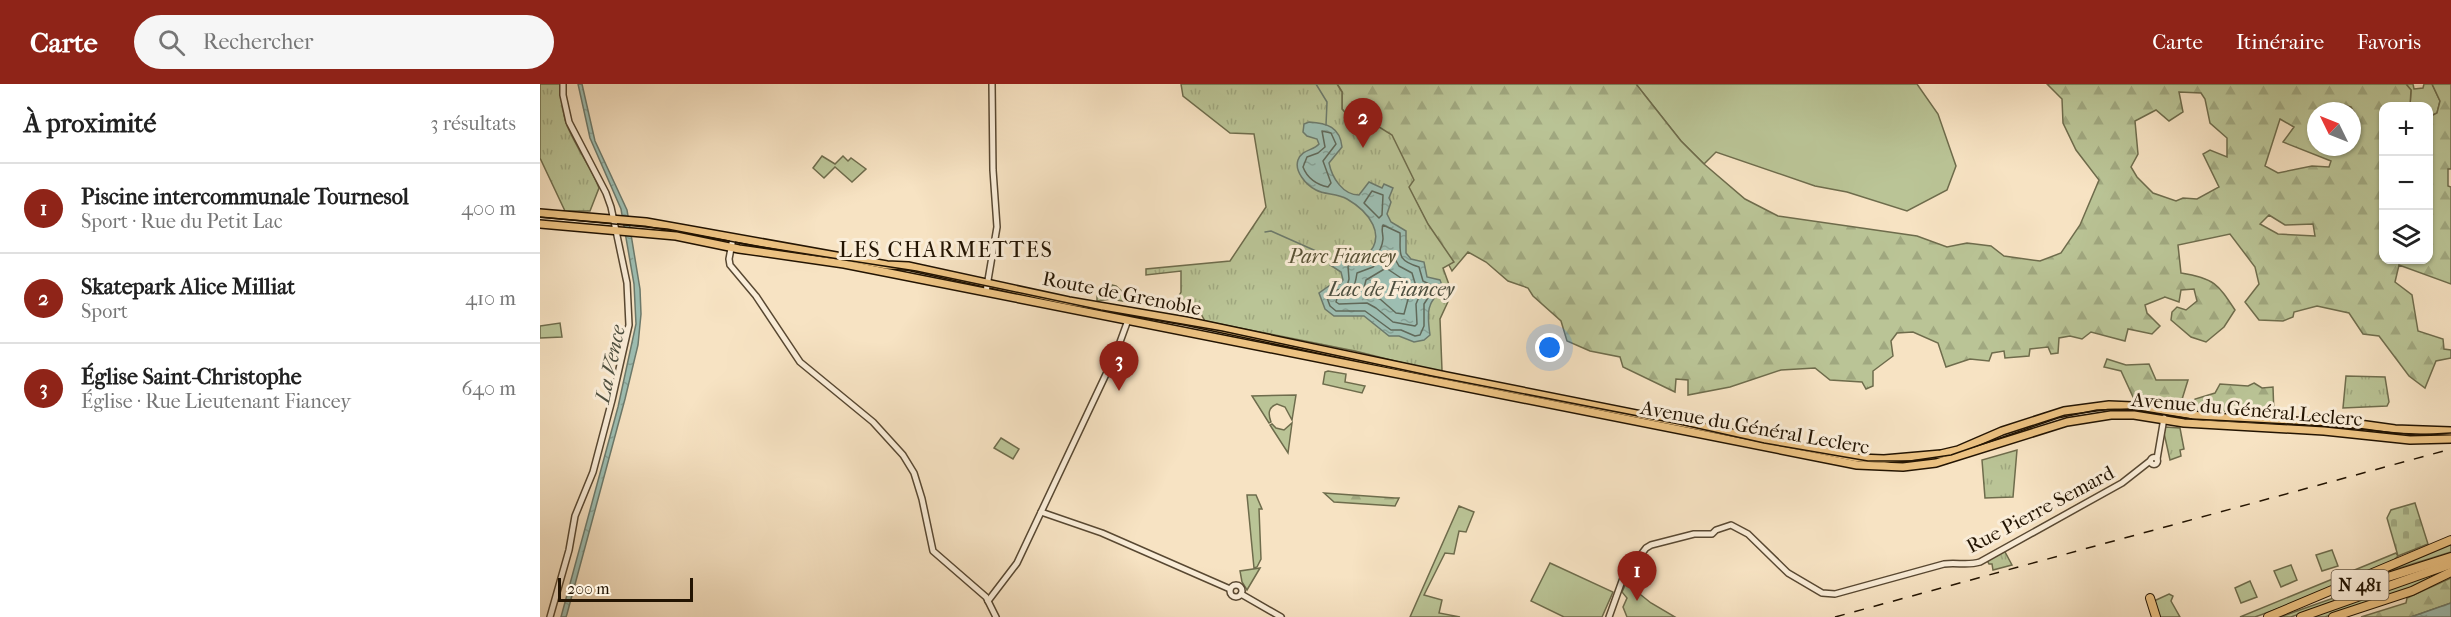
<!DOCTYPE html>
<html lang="fr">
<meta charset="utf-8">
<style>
:root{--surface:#fff;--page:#f6f6f6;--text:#222;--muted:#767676;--line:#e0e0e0;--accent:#8f2418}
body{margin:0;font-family:"IM FELL French Canon",serif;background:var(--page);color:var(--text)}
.controls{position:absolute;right:18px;top:18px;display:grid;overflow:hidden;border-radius:12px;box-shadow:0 2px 4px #0004}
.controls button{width:54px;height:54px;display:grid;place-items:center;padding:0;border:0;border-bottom:2px solid var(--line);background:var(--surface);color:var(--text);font:30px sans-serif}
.compass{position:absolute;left:1767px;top:18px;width:54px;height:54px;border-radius:50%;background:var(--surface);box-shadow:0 2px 4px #0004;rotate:313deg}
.scale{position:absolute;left:18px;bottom:15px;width:135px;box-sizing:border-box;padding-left:6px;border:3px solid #231402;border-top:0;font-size:16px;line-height:21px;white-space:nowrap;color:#231402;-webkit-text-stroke:4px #faedd8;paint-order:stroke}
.you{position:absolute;left:1010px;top:264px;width:21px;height:21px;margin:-15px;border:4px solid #fff;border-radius:50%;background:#1a73e8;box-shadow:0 0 0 9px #1a73e833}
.badge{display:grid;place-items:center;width:39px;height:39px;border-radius:50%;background:var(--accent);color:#fff;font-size:20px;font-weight:700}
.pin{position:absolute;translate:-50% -50px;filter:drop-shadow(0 2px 3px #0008)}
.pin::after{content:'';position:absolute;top:32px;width:21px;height:18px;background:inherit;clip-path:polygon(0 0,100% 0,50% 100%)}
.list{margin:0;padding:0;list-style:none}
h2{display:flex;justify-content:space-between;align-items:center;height:78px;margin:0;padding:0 24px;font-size:26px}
h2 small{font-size:20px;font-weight:400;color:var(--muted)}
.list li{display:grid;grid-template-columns:39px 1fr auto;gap:18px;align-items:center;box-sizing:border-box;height:90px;padding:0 24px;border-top:2px solid var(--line)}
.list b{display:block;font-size:22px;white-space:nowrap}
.list p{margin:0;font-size:20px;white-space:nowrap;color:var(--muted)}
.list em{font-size:20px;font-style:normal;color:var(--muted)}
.icon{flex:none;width:33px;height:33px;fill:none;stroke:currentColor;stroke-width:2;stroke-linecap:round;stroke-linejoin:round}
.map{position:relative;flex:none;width:1911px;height:533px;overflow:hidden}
header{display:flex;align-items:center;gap:36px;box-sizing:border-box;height:84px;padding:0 30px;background:var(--accent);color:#fff}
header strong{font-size:28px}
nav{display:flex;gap:33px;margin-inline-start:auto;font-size:21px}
.search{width:420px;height:54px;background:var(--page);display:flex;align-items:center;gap:15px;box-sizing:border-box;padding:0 21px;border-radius:33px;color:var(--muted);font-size:22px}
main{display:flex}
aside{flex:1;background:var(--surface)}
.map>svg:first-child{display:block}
.green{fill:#bac496;stroke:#6e6c4c;stroke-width:1.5}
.forest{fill:url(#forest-firs);stroke:#6e6c4c;stroke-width:1.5;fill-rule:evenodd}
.cemetery{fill:url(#cemetery-stones);stroke:#6e6c4c;stroke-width:1.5}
.park{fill:url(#park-tufts);stroke:#6e6c4c;stroke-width:1.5}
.water{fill:url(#water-ripples);stroke:#6c7a6c;stroke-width:1.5}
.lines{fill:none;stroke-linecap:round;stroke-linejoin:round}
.shore{stroke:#60695a;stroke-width:1.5}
.stream{stroke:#6c7a6c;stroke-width:1.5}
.minor-casing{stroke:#584832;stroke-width:8}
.major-casing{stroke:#231402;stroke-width:10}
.highway-casing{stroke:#231402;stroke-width:10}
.minor{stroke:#faedd8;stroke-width:5}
.major{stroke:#ecc282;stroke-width:7}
.highway{stroke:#ecc282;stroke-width:8}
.tram{stroke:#231402;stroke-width:1.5}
.rail{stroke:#231402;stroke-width:1.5;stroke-dasharray:10 10;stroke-linecap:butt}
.labels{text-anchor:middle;stroke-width:6;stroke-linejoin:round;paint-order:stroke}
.shield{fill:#faedd8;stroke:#645542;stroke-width:1.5}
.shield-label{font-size:18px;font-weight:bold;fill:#231402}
.park-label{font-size:20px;font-style:italic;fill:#585236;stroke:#faedd8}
.street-label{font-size:20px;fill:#231402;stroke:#faedd8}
.water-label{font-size:21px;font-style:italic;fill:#4e5040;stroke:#faedd8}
.quarter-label{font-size:22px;letter-spacing:1.5px;fill:#231402;stroke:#faedd8}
</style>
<header>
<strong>Carte</strong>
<div class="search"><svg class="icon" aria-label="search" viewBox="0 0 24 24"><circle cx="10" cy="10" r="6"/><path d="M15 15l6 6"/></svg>Rechercher</div>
<nav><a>Carte</a><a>Itinéraire</a><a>Favoris</a></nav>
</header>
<main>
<aside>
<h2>À proximité<small>3 résultats</small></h2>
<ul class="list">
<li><span class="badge">1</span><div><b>Piscine intercommunale Tournesol</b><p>Sport · Rue du Petit Lac</p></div><em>400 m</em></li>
<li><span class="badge">2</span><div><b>Skatepark Alice Milliat</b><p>Sport</p></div><em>410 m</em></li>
<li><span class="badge">3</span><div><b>Église Saint-Christophe</b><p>Église · Rue Lieutenant Fiancey</p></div><em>640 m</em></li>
</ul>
</aside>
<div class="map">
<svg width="1911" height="533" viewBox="0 0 1911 533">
<defs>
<pattern id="forest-firs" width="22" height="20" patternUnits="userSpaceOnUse" patternTransform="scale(1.5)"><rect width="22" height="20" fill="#bac496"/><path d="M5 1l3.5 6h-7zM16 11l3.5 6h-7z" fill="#a0a880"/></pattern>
<pattern id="cemetery-stones" width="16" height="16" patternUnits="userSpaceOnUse" patternTransform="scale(1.5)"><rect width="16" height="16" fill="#bac496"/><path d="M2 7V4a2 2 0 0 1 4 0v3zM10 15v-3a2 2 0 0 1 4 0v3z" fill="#a0a880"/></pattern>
<pattern id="park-tufts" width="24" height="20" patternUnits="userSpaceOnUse" patternTransform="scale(1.5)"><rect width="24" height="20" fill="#bac496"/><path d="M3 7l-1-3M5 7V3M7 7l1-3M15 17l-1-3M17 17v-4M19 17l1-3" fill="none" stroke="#a0a880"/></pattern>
<pattern id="water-ripples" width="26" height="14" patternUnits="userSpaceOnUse" patternTransform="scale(1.5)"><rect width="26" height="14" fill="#9dbeb2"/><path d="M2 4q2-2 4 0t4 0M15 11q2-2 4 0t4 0" fill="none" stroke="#87a297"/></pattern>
</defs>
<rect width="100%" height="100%" fill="#f7e3c3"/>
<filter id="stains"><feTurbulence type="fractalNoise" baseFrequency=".00333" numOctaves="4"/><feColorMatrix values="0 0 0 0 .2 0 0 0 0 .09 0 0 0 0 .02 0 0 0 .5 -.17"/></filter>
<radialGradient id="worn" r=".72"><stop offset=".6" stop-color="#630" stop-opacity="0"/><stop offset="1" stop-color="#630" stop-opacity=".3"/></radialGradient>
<g class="green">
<polygon points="1096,0 1377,0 1398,30 1416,82 1407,106 1367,127 1307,108 1275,102 1176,68 1164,80 1141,57"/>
<polygon points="1866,0 1873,0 1874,5 1883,4 1884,0 1892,0 1900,17 1897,29 1889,33 1888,22 1870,22 1871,6"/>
<polygon points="282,72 295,80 303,72 308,77 311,74 326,85 312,98 295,83 284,94 273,84"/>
<polygon points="572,201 576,202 586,211 598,210 600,215 600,220 571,215 557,217 557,208 565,210 571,206"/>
<polygon points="20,239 22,253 0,254 0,242"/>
<polygon points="740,259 896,292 894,297 739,264"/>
<polygon points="788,287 806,290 805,298 825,302 822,309 783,300 785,288"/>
<path d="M756 311 752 336 745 323 737 320C728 323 728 330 731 338L729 339 712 312Z"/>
<polygon points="1634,330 1810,340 1809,349 1633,336"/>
<polygon points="752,339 748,369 730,341 732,340 736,344 744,346"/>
<polygon points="461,354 479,365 473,375 454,364"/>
<polygon points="707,411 716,411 722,425 719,425 721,475 717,483 714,484"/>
<polygon points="919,422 934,428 926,448 919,447 914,470 905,469 884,511 902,516 899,529 920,533 870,533"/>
<polygon points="1911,458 1911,468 1837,491"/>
<polygon points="1792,466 1798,482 1782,487 1776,471"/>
<polygon points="1856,469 1858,472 1854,476 1790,506 1715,533 1700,533"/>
<polygon points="1010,479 1073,508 1062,533 1024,533 991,517"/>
<polygon points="1751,481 1757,496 1741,503 1734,487"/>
<polygon points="720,484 707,506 702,498 700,487"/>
<polygon points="1911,484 1911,486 1875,503 1785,533 1771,533"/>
<polygon points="1710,497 1717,513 1701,519 1695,504"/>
<polygon points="1086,499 1111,519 1135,533 1087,533 1083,523 1087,514 1082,508"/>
<polygon points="1830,501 1830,504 1751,533 1740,533"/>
<polygon points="1629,510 1633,512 1631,517 1640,533 1620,533 1614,517"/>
</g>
<g class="forest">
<path d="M797 0H1096L1141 57 1164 80 1205 115 1238 132 1377 152 1407 163 1427 159 1451 162 1464 172 1500 177 1521 169 1540 141 1559 96 1536 66 1523 39 1522 15 1507 0H1866L1871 6 1870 22H1844V176H1888L1889 33 1897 29 1900 17 1892 0H1911V85H1908V102L1911 103V200L1859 181 1855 198 1872 211 1878 247 1903 255 1904 265 1911 266V274L1896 277 1885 304 1869 292 1839 252 1823 250 1809 229 1777 222 1754 228 1753 233 1743 237 1719 236 1705 218 1719 200 1715 183 1690 150 1638 161 1641 189C1674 194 1678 200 1695 226L1684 243 1666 258 1651 253 1631 236 1632 228 1637 223 1646 226 1657 217 1654 205 1641 206 1639 218 1625 213 1605 221 1607 229 1620 242 1612 250 1588 245 1585 257 1551 248 1542 255 1530 252 1519 254 1518 269 1511 270 1508 263 1490 265 1489 272 1465 274 1464 267 1452 269 1449 277 1430 275 1406 283 1398 259 1373 248 1357 249 1351 257 1353 272 1333 287V302L1326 305 1322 298 1290 296 1275 284 1241 286 1190 303 1148 311V296L1136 295 1135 308 1083 283 1080 273 1050 267 1027 257 1021 237 993 212 988 204 968 197 946 178 928 168 912 187 836 41 816 42 802 25V8ZM1639 8 1661 9 1665 15 1670 39 1687 54V73L1670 66 1663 70 1679 103 1657 115 1643 114 1636 117 1613 109 1597 93 1591 83 1598 70 1595 37 1616 26 1629 37 1643 28ZM1795 19 1811 23 1817 33 1812 39V63H1776V27H1787ZM1740 35 1754 43 1743 58 1791 77 1789 83 1772 82 1738 89 1725 82ZM1729 131 1745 141 1773 140 1775 152 1738 150 1720 140Z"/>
<polygon points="1567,275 1586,281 1609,280 1616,296 1648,296 1639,325 1594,315 1581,287 1564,283"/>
<polygon points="1714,299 1722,304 1733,303 1734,331 1651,325 1655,315 1675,309 1680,300 1708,302"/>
<polygon points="784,409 855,414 859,414 855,422 794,418"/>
<polygon points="1911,494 1911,519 1871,533 1821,533 1866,519 1867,514"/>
</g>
<polygon class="cemetery" points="1875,419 1888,460 1858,472 1847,434 1851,426"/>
<g class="park">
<path d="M0 0H21C22 15 22 32 29 46 38 66 51 84 59 104L50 127H25L0 74Z"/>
<polygon points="641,0 797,0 802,8 802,25 816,41 836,41 852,51 874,96 869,103 888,140 914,178 903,184 912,209 900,235 902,286 899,288 815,267 665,237 661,230 635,220 641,208 641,187 606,191 606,185 690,177 726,123 714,50 690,49 643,12"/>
<polygon points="1806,292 1845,293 1849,318 1847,322 1803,324"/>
<polygon points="1625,343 1640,344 1644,365 1640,366 1641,372 1630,376 1624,349"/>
<polygon points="1477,366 1473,413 1445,414 1442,376"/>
<polygon points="1464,466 1472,481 1453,486 1452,480 1449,480 1447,476"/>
</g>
<g class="water">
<polygon points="38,0 42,0 55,57 87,126 100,205 101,230 98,261 85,315 27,530 26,533 21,533 78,323 96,240 94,200 81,125 50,54"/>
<path d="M769 38C787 39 800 43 802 63L789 79C792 94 803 111 819 111L829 98 842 104 844 100 853 104 849 114 851 118 847 130 851 138 866 147V169L871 175 884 178 887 193 900 196C906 208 893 211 890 222 887 229 889 244 890 251L884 256 874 258 859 252H849L824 232H794L785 225 779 209 789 202 800 200 803 196 801 188 790 181 793 173 810 175 825 173C849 152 828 127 807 115 797 109 785 111 776 106 766 101 754 87 758 76 762 65 773 67 779 60L777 55 767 52 763 48 764 40Z"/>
<polygon points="1911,519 1911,533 1871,533"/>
</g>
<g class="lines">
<g class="shore">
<path d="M782 47 791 49 796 60 783 77 791 99 788 103C777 101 767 94 763 83L767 73 778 69 785 63Z"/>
<polygon points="832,107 843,111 842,131 839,134 824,119"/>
<path d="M843 141 860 149C861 169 855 176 879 183L883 197 895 203 884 220V242L880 251 875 252 861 246H851L825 227H796L790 222 786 211 791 207 802 205 807 202 809 195 808 182C824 178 841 176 843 155 843 149 841 146 843 141Z"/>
<path d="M847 167 851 168 859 182 872 189 875 199 882 206 876 220 877 240 875 242 853 238 836 224 827 219 799 220 796 218 797 214C813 210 815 203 817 189L833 183Z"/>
<polygon points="846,184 864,196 870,208 864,230 856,229 840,215 823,208 826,196"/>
</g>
<g class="stream">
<polyline points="776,0 787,18 786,41"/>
<polyline points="725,148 731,147 776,167"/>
</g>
<defs>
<g id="minor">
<polyline points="193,154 189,175 190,181 216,212 260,278 333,338 363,371 374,389 382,415 393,467 446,513 456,533"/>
<polyline points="446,208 457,143 453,86 452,0"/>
<circle cx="1614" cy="377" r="3.5"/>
<polyline points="1617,375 1624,334"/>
<polyline points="501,428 562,449 690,505"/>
<circle cx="696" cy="507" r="6"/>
<polyline points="701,510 741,533"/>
<polyline points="448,517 477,479 576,269 588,236"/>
<polyline points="10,533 29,466 35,432 53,388 72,316 89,241 87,199 71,123 66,109 29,38 23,11 23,0"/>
<path d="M1069 533 1083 494 1106 464 1111 461 1154 450H1172L1176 446 1191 441 1208 450 1248 489 1282 509 1295 510 1404 480C1417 478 1427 482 1440 478L1582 399 1610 377"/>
</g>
<g id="major">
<polyline points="0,129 106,138 347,181 368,182 529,217 646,237 906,292 1318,374 1344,375 1401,370 1418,366 1462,347 1524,327 1569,321 1593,322 1667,333 1819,340 1855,345 1911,347"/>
<polyline points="0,140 136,152 199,165 304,180 1317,381 1363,383 1396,379 1527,338 1571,331 1594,331 1644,339 1784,347 1870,356 1911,355"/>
</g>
<g id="highway">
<polyline points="1807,506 1911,473"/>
<polyline points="1610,514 1616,533"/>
<polyline points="1728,533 1911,456"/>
<polyline points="1761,533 1911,480"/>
<polyline points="1793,533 1872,507 1911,488"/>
</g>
</defs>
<use href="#minor" class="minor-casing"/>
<use href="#major" class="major-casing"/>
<use href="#highway" class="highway-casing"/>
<use href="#minor" class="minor"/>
<use href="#major" class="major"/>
<use href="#highway" class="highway"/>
<polyline class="tram" points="0,133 127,145 215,162 376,187 561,226 682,247 892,292 1139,340 1224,359 1328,377 1370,377 1411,371 1518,334 1557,326 1591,325 1652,335 1787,342 1876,351 1911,349"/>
<polyline class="rail" points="1295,533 1911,365"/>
</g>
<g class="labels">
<rect class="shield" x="1791.5" y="486" width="57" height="30" rx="4.5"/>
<g class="shield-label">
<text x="1820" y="507">N 481</text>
</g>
<g class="park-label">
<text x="802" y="179">Parc Fiancey</text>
</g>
<g class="street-label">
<text transform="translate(582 209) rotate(11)" y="7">Route de Grenoble</text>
<text transform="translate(1707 325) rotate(5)" y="7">Avenue du Général Leclerc</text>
<text transform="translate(1215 343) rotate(10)" y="7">Avenue du Général Leclerc</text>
<text transform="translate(1500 425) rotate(-28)" y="7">Rue Pierre Semard</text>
</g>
<g class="water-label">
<text x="851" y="212">Lac de Fiancey</text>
<text transform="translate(70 280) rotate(-78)" y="7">La Vence</text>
</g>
<g class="quarter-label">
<text x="406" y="173">LES CHARMETTES</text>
</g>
</g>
<rect width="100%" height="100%" filter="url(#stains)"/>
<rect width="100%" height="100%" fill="url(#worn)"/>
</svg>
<div class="controls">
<button>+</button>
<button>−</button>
<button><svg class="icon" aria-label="layers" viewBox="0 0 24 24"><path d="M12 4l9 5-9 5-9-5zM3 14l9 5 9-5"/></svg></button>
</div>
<svg class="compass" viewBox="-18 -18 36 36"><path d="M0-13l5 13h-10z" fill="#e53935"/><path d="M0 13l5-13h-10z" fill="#767676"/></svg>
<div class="scale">200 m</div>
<div class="you"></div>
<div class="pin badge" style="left:1097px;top:517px">1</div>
<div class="pin badge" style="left:823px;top:64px">2</div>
<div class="pin badge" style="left:579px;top:307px">3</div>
</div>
</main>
